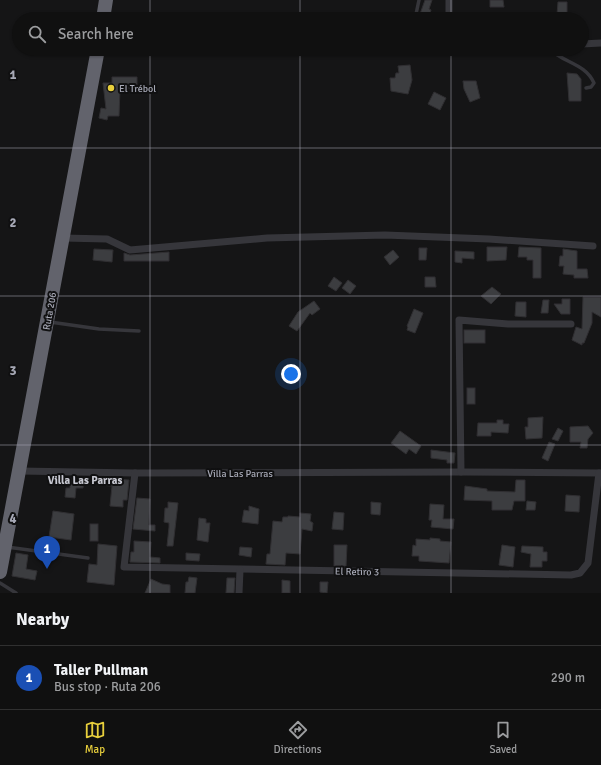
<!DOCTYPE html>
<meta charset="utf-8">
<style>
:root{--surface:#101010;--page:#191919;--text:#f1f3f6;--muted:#9c9d9f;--line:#303030;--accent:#e8cf3c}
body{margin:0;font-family:Signika,sans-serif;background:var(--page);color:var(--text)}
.you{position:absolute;left:291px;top:374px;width:14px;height:14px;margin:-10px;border:3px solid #fff;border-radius:50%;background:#1a73e8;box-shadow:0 0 0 6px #1a73e833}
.badge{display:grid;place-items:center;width:26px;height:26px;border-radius:50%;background:var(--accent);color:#fff;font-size:13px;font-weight:700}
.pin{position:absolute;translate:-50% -33px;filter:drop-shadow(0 1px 2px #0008)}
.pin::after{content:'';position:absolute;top:21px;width:14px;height:12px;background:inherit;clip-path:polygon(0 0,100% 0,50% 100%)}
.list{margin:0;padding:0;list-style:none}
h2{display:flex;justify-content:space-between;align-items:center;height:52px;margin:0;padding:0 16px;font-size:17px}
h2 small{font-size:13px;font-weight:400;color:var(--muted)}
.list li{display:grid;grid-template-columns:26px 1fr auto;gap:12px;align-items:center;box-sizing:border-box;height:64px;padding:0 16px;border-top:1px solid var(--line)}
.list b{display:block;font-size:15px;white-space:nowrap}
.list p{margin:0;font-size:13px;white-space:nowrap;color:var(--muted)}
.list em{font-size:13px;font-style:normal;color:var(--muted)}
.icon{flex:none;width:22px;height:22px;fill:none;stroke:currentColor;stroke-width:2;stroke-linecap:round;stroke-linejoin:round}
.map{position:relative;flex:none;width:601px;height:593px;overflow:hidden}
.search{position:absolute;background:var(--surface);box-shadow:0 1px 3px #0004;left:12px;right:12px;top:12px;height:44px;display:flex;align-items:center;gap:10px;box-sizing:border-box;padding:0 14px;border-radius:22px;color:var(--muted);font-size:15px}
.sheet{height:116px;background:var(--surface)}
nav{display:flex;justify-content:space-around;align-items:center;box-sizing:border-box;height:56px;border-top:1px solid var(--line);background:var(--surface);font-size:11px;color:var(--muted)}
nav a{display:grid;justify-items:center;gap:2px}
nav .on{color:var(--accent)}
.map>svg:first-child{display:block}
.building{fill:#3c3d40;stroke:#302f32}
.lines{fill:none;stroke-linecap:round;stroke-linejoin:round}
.lane{stroke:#36363b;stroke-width:3.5}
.street{stroke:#36363b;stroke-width:7}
.highway{stroke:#62636c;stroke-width:14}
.grid{fill:none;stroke:#a7a9b6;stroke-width:1;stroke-opacity:0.55}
.poi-dot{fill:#e8cf3c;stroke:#101011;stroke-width:1.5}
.labels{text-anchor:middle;stroke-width:4;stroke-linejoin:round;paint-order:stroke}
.poi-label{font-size:10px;fill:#a7a9b6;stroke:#101011;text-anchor:start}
.street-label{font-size:10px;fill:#a7a9b6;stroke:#101011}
.neighbourhood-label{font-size:11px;font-weight:bold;fill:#c8c9d2;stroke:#101011}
.grid-label{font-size:13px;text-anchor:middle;font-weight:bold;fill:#a7a9b6;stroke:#101011;stroke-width:4;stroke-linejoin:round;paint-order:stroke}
</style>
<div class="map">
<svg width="601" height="593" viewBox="0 0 601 593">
<rect width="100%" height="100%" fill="#151516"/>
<g class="building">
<polygon points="425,0 432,0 429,9 431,10 428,19 421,19 423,15 420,14"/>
<polygon points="490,0 503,0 504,7 490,7"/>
<polygon points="558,2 567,2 567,15 557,15"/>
<polygon points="410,65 412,80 408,94 391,91 390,78 395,78 396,73 399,73 398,66"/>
<polygon points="567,73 577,74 581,79 581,101 569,101"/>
<polygon points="112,77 137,77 137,85 132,85 132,88 120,89 119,116 108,116 107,120 99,118 101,108 106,109 103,83 112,83"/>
<polygon points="463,81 476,81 480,98 470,102 464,89"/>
<polygon points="434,92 446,98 440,110 428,104"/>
<polygon points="487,247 507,247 506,260 487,261"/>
<polygon points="519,247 541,248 541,278 533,278 533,260 527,260 527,257 518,257"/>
<polygon points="419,248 427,248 426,260 419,260"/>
<polygon points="94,249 113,250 112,262 93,260"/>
<polygon points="563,249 577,251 577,269 587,269 588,278 574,278 574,275 563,274 564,266 559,266 560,256 563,256"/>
<polygon points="393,250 399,257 390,265 384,257"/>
<polygon points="455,251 474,252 474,259 462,258 462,263 455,262"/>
<polygon points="169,252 169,261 124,261 124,253 130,255"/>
<polygon points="334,277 342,283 336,291 328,286"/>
<polygon points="425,277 435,277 436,287 425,287"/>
<polygon points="348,280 356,286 350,294 342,288"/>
<polygon points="492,287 501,294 491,304 481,296"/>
<polygon points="583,297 601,297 601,317 592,312 592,323 584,343 582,343 582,345 572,340 576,327 582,329"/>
<polygon points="562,299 570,299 570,314 561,314 554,304 562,304"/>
<polygon points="543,300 549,300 548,313 541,313"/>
<polygon points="314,301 320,309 312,315 310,313 297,331 289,326 298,312"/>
<polygon points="516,302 526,302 526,317 515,316"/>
<polygon points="414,309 423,313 415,333 407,330 408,327 407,326"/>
<rect x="464" y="330" width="21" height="13"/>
<rect x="467" y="388" width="8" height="16"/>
<polygon points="543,417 542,438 526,439 525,427 528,427 528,418"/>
<polygon points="497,420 503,420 503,424 509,424 508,433 491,432 491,436 477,436 478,423 497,423"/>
<polygon points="588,426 593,433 588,439 587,448 580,448 581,442 570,442 570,427"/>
<polygon points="558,428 563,431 558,441 552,439"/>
<polygon points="400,431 421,446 416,454 409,449 406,454 391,443"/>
<polygon points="549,442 555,444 548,461 542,458"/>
<polygon points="431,450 455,453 454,463 447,463 447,460 431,458"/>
<polygon points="70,478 84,479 83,488 76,488 75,498 65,497 66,488 70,488"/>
<polygon points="100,478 129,480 127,500 123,500 123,507 110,506 112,486 100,485"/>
<polygon points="516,480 525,480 525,501 514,501 512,510 492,510 492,501 464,500 465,486 487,489 487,491 515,492"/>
<polygon points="566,495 580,496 579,512 565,511"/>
<polygon points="137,498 150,499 149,525 155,525 155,531 133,529"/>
<polygon points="527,501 536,502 535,510 526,510"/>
<polygon points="168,502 178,503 173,546 167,546 169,527 169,523 164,522 165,508 168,508"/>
<polygon points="371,502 381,503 380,515 371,514"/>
<polygon points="430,504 444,505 443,519 454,519 453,529 431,527 432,520 429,520"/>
<polygon points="249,506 259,509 258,524 242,522 244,510 249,511"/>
<polygon points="53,511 74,514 71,540 49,537"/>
<polygon points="334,512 344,513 343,530 332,529"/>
<polygon points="300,513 311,514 310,521 313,523 312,531 302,529 300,554 286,553 285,565 266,564 267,554 270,554 273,521 282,522 283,517 288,517 288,516 300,517"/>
<polygon points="199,518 206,519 206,523 210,523 208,542 197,540"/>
<rect x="90" y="524" width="8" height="17"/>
<polygon points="430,538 440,539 440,541 451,542 449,563 419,561 419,556 412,556 413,545 416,546 416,539 430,540"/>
<polygon points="134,541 151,542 150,557 160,558 160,563 130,562 131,552 134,552"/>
<polygon points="98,544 117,546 114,585 87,582 89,564 97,565"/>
<polygon points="334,545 347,545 346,566 334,566"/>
<polygon points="502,545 515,547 513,567 499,565"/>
<polygon points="522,546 543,547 543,552 547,552 547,561 542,561 542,567 530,567 531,554 521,552"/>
<polygon points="240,547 252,548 251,557 239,555"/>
<polygon points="16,553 28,555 26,569 37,571 35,580 12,576"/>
<polygon points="186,553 200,554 199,561 186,560"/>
<polygon points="189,577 197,578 195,593 185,593 186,582 188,582"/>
<polygon points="227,578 235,578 234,593 226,593"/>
<polygon points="151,579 162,584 170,585 170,593 145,593"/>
<polygon points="282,580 290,581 290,593 282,593"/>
<polygon points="320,582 328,582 327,593 320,592"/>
</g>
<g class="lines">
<g class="lane">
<polyline points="415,19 419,0"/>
<path d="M550 49C563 63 585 63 594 83L591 87 586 88"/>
<polyline points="50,322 99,329 139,331"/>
<polyline points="7,547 88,558"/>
<polyline points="0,583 16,593"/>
</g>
<g class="street">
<polyline points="449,19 449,0"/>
<polyline points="582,44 601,43"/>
<polyline points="63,238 107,239 130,250 267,238 385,235 489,239 593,246"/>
<polyline points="20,471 135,473 461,472 601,473"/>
<polyline points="461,472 459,320 508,324 571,324"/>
<polyline points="135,473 124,567 571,575 580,573 588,563 599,473"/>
<polyline points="239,593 240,570"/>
</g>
<g class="highway">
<polyline points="103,19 106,0"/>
<polyline points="0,572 98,49"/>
</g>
</g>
<path class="grid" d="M150 0V19M300 0V19M451 0V19M150 49V593M300 49V593M451 49V593M0 148H601M0 296H601M0 445H601"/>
<circle class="poi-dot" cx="111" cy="88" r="4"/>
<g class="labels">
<g class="poi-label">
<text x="119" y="92">El Trébol</text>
</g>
<g class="street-label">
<text transform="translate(49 311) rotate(-80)" y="4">Ruta 206</text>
<text x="240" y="477">Villa Las Parras</text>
<text transform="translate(357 571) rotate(1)" y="4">El Retiro 3</text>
</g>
<g class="neighbourhood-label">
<text x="85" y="484">Villa Las Parras</text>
</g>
</g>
<g class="grid-label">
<text x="13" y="79">1</text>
<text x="13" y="227">2</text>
<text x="13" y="375">3</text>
<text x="13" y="523">4</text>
</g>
</svg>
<div class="you"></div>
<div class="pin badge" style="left:47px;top:569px;background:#1a4fb4">1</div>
<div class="search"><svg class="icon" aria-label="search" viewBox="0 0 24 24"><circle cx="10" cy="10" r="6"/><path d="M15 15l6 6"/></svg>Search here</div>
</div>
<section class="sheet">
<h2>Nearby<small></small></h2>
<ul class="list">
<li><span class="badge" style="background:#1a4fb4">1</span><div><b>Taller Pullman</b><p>Bus stop · Ruta 206</p></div><em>290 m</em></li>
</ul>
</section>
<nav>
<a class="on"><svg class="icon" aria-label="map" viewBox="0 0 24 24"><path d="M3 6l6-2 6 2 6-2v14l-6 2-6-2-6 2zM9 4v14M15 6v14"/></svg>Map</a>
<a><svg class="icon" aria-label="directions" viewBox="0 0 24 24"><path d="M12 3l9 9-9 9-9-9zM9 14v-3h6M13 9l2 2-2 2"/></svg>Directions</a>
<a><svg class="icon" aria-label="saved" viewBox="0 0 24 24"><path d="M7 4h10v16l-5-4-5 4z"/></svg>Saved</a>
</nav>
